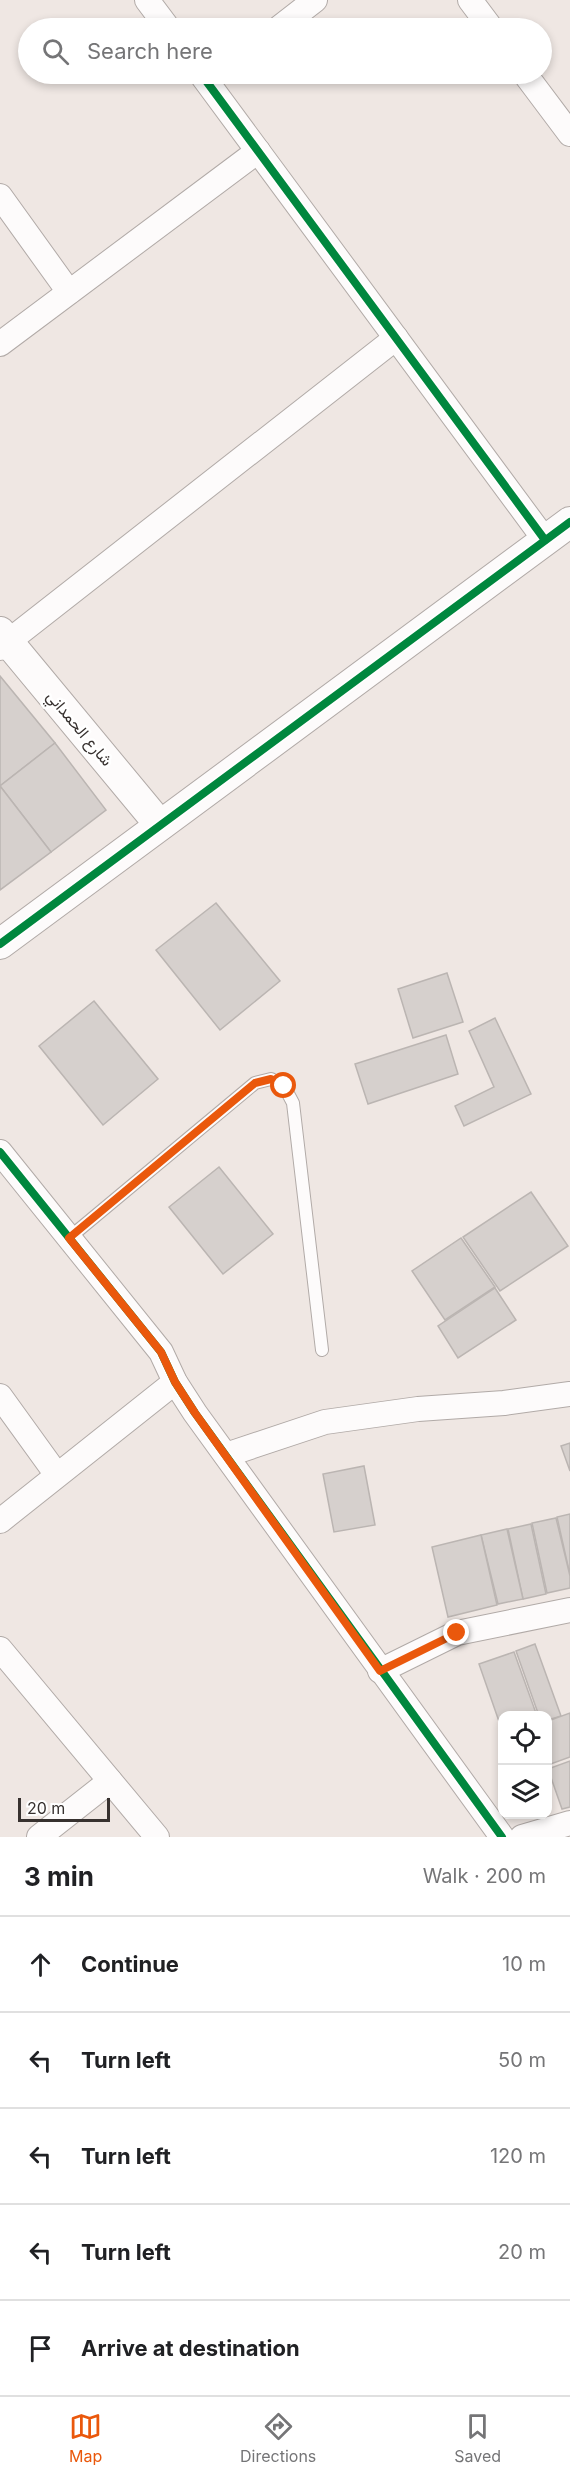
<!DOCTYPE html>
<meta charset="utf-8">
<style>
:root{--surface:#fff;--page:#f6f6f6;--text:#202124;--muted:#757577;--line:#e0e0e0;--accent:#ea580c}
body{margin:0;font-family:Inter,Vazirmatn,sans-serif;background:var(--page);color:var(--text)}
.controls{position:absolute;right:18px;bottom:18px;display:grid;overflow:hidden;border-radius:12px;box-shadow:0 3px 9px #0003}
.controls button{width:54px;height:54px;display:grid;place-items:center;padding:0;border:0;border-bottom:2px solid var(--line);background:var(--surface);color:var(--text);font:30px sans-serif}
.scale{position:absolute;left:18px;bottom:15px;width:92px;box-sizing:border-box;padding-left:6px;border:3px solid #37312f;border-top:0;font-size:16px;line-height:21px;white-space:nowrap;color:#37312f;-webkit-text-stroke:4px #fff;paint-order:stroke}
.stop{position:absolute;width:18px;height:18px;margin:-14px;border:4px solid #ea580c;border-radius:50%;background:#fff}
.stop.end{background:#ea580c;border-color:#fff;box-shadow:0 2px 6px #0008}
.list{margin:0;padding:0;list-style:none}
h2{display:flex;justify-content:space-between;align-items:center;height:78px;margin:0;padding:0 24px;font-size:26px}
h2 small{font-size:20px;font-weight:400;color:var(--muted)}
.list li{display:grid;grid-template-columns:39px 1fr auto;gap:18px;align-items:center;box-sizing:border-box;height:96px;padding:0 24px;border-top:2px solid var(--line)}
.list b{display:block;font-size:22px;white-space:nowrap}
.list em{font-size:20px;font-style:normal;color:var(--muted)}
.icon{flex:none;width:33px;height:33px;fill:none;stroke:currentColor;stroke-width:2;stroke-linecap:round;stroke-linejoin:round}
.map{position:relative;flex:none;width:570px;height:1837px;overflow:hidden}
.search{position:absolute;background:var(--surface);box-shadow:0 3px 9px #0003;left:18px;right:18px;top:18px;height:66px;display:flex;align-items:center;gap:15px;box-sizing:border-box;padding:0 21px;border-radius:33px;color:var(--muted);font-size:22px}
.sheet{height:558px;background:var(--surface)}
nav{display:flex;justify-content:space-around;align-items:center;box-sizing:border-box;height:84px;border-top:2px solid var(--line);background:var(--surface);font-size:16px;color:var(--muted)}
nav a{display:grid;justify-items:center;gap:3px}
nav .on{color:var(--accent)}
.map>svg:first-child{display:block}
.building{fill:#d6d0cd;stroke:#bbb5b2;stroke-width:1.5}
.lines{fill:none;stroke-linecap:round;stroke-linejoin:round}
.service-casing{stroke:#b1aaa7;stroke-width:14}
.minor-casing{stroke:#b1aaa7;stroke-width:26}
.tertiary-casing{stroke:#b1aaa7;stroke-width:32}
.service{stroke:#fdfbfb;stroke-width:12}
.minor{stroke:#fdfbfb;stroke-width:24}
.tertiary{stroke:#fdfbfb;stroke-width:30}
.cycleway-casing{stroke:#fff;stroke-width:11}
.cycleway{stroke:#00873e;stroke-width:8}
.route{stroke:#ea580c;stroke-width:8}
.labels{text-anchor:middle;stroke-width:5;stroke-linejoin:round;paint-order:stroke}
.street-label{font-size:16px;fill:#37312f;stroke:#fff}
</style>
<div class="map">
<svg width="570" height="1837" viewBox="0 0 570 1837">
<rect width="100%" height="100%" fill="#efe7e3"/>
<g class="building">
<polygon points="0,676 55,743 0,786"/>
<polygon points="55,743 106,810 51,852 0,786"/>
<polygon points="0,786 51,852 0,890"/>
<polygon points="216,903 280,981 220,1030 156,950"/>
<polygon points="447,973 463,1022 413,1038 398,989"/>
<polygon points="94,1001 158,1079 103,1125 39,1046"/>
<polygon points="495,1018 531,1094 464,1126 455,1106 494,1087 469,1031"/>
<polygon points="446,1035 458,1074 368,1104 355,1064"/>
<polygon points="219,1167 273,1234 223,1274 169,1207"/>
<polygon points="531,1192 568,1246 500,1291 463,1237"/>
<polygon points="461,1238 495,1287 445,1320 412,1271"/>
<polygon points="495,1288 516,1320 458,1358 438,1326"/>
<polygon points="570,1443 570,1471 561,1446"/>
<polygon points="364,1466 375,1525 334,1532 323,1474"/>
<polygon points="570,1514 570,1575 557,1517"/>
<polygon points="556,1518 570,1576 570,1588 547,1593 532,1523"/>
<polygon points="531,1524 546,1594 523,1599 508,1529"/>
<polygon points="507,1529 523,1599 498,1604 481,1535"/>
<polygon points="481,1535 497,1605 448,1617 432,1547"/>
<polygon points="535,1644 561,1716 548,1720 548,1716 539,1716 516,1651"/>
<polygon points="514,1652 537,1716 502,1716 502,1730 479,1664"/>
<polygon points="570,1713 570,1757 548,1765 548,1721"/>
<polygon points="570,1761 570,1807 562,1809 548,1769"/>
</g>
<g class="lines">
<defs>
<polyline id="service" points="69,1238 255,1083 271,1079 284,1086 293,1103 322,1350"/>
<g id="minor">
<polyline points="147,0 168,28"/>
<polyline points="470,0 491,28"/>
<polyline points="279,28 315,0"/>
<polyline points="201,74 545,540"/>
<polyline points="525,74 570,134"/>
<polyline points="0,196 69,292"/>
<polyline points="0,344 258,151"/>
<polyline points="0,648 396,338"/>
<polyline points="0,1152 161,1352 175,1382 195,1413 502,1837"/>
<polyline points="0,1396 57,1475"/>
<polyline points="226,1455 325,1422 418,1409 504,1403 570,1394"/>
<polyline points="0,1521 175,1382"/>
<polyline points="0,1649 157,1837"/>
<polyline points="380,1671 457,1633 570,1610"/>
<polyline points="39,1837 110,1781"/>
<polyline points="522,1837 570,1823"/>
</g>
<g id="tertiary">
<polyline points="0,632 160,825"/>
<polyline points="0,944 570,522"/>
</g>
</defs>
<use href="#service" class="service-casing"/>
<use href="#minor" class="minor-casing"/>
<use href="#tertiary" class="tertiary-casing"/>
<use href="#service" class="service"/>
<use href="#minor" class="minor"/>
<use href="#tertiary" class="tertiary"/>
<defs>
<g id="cycleway">
<polyline points="201,74 545,540"/>
<polyline points="0,944 570,522"/>
<polyline points="0,1152 161,1352 175,1382 195,1413 502,1837"/>
</g>
</defs>
<use href="#cycleway" class="cycleway-casing"/>
<use href="#cycleway" class="cycleway"/>
</g>
<g class="lines">
<polyline class="route" points="284,1086 271,1079 255,1083 69,1238 161,1352 175,1382 195,1413 380,1671 457,1633"/>
</g>
<g class="labels">
<g class="street-label">
<text transform="translate(80 728) rotate(50)" y="6">شارع الحمداني</text>
</g>
</g>
</svg>
<div class="controls">
<button><svg class="icon" aria-label="locate" viewBox="0 0 24 24"><circle cx="12" cy="12" r="6"/><path d="M12 2v4M12 18v4M2 12h4M18 12h4"/></svg></button>
<button><svg class="icon" aria-label="layers" viewBox="0 0 24 24"><path d="M12 4l9 5-9 5-9-5zM3 14l9 5 9-5"/></svg></button>
</div>
<div class="scale">20 m</div>
<div class="stop" style="left:284px;top:1086px"></div>
<div class="stop end" style="left:457px;top:1633px"></div>
<div class="search"><svg class="icon" aria-label="search" viewBox="0 0 24 24"><circle cx="10" cy="10" r="6"/><path d="M15 15l6 6"/></svg>Search here</div>
</div>
<section class="sheet">
<h2>3 min<small>Walk · 200 m</small></h2>
<ul class="list">
<li><svg class="icon" aria-label="ahead" viewBox="0 0 24 24"><path d="M12 20V5M6 11l6-6 6 6"/></svg><div><b>Continue</b></div><em>10 m</em></li>
<li><svg class="icon" aria-label="left" viewBox="0 0 24 24"><path d="M17 20v-9H6M10 6l-5 5 5 5"/></svg><div><b>Turn left</b></div><em>50 m</em></li>
<li><svg class="icon" aria-label="left" viewBox="0 0 24 24"><path d="M17 20v-9H6M10 6l-5 5 5 5"/></svg><div><b>Turn left</b></div><em>120 m</em></li>
<li><svg class="icon" aria-label="left" viewBox="0 0 24 24"><path d="M17 20v-9H6M10 6l-5 5 5 5"/></svg><div><b>Turn left</b></div><em>20 m</em></li>
<li><svg class="icon" aria-label="arrive" viewBox="0 0 24 24"><path d="M6 21V4h12l-3 4 3 4H6"/></svg><div><b>Arrive at destination</b></div></li>
</ul>
</section>
<nav>
<a class="on"><svg class="icon" aria-label="map" viewBox="0 0 24 24"><path d="M3 6l6-2 6 2 6-2v14l-6 2-6-2-6 2zM9 4v14M15 6v14"/></svg>Map</a>
<a><svg class="icon" aria-label="directions" viewBox="0 0 24 24"><path d="M12 3l9 9-9 9-9-9zM9 14v-3h6M13 9l2 2-2 2"/></svg>Directions</a>
<a><svg class="icon" aria-label="saved" viewBox="0 0 24 24"><path d="M7 4h10v16l-5-4-5 4z"/></svg>Saved</a>
</nav>
